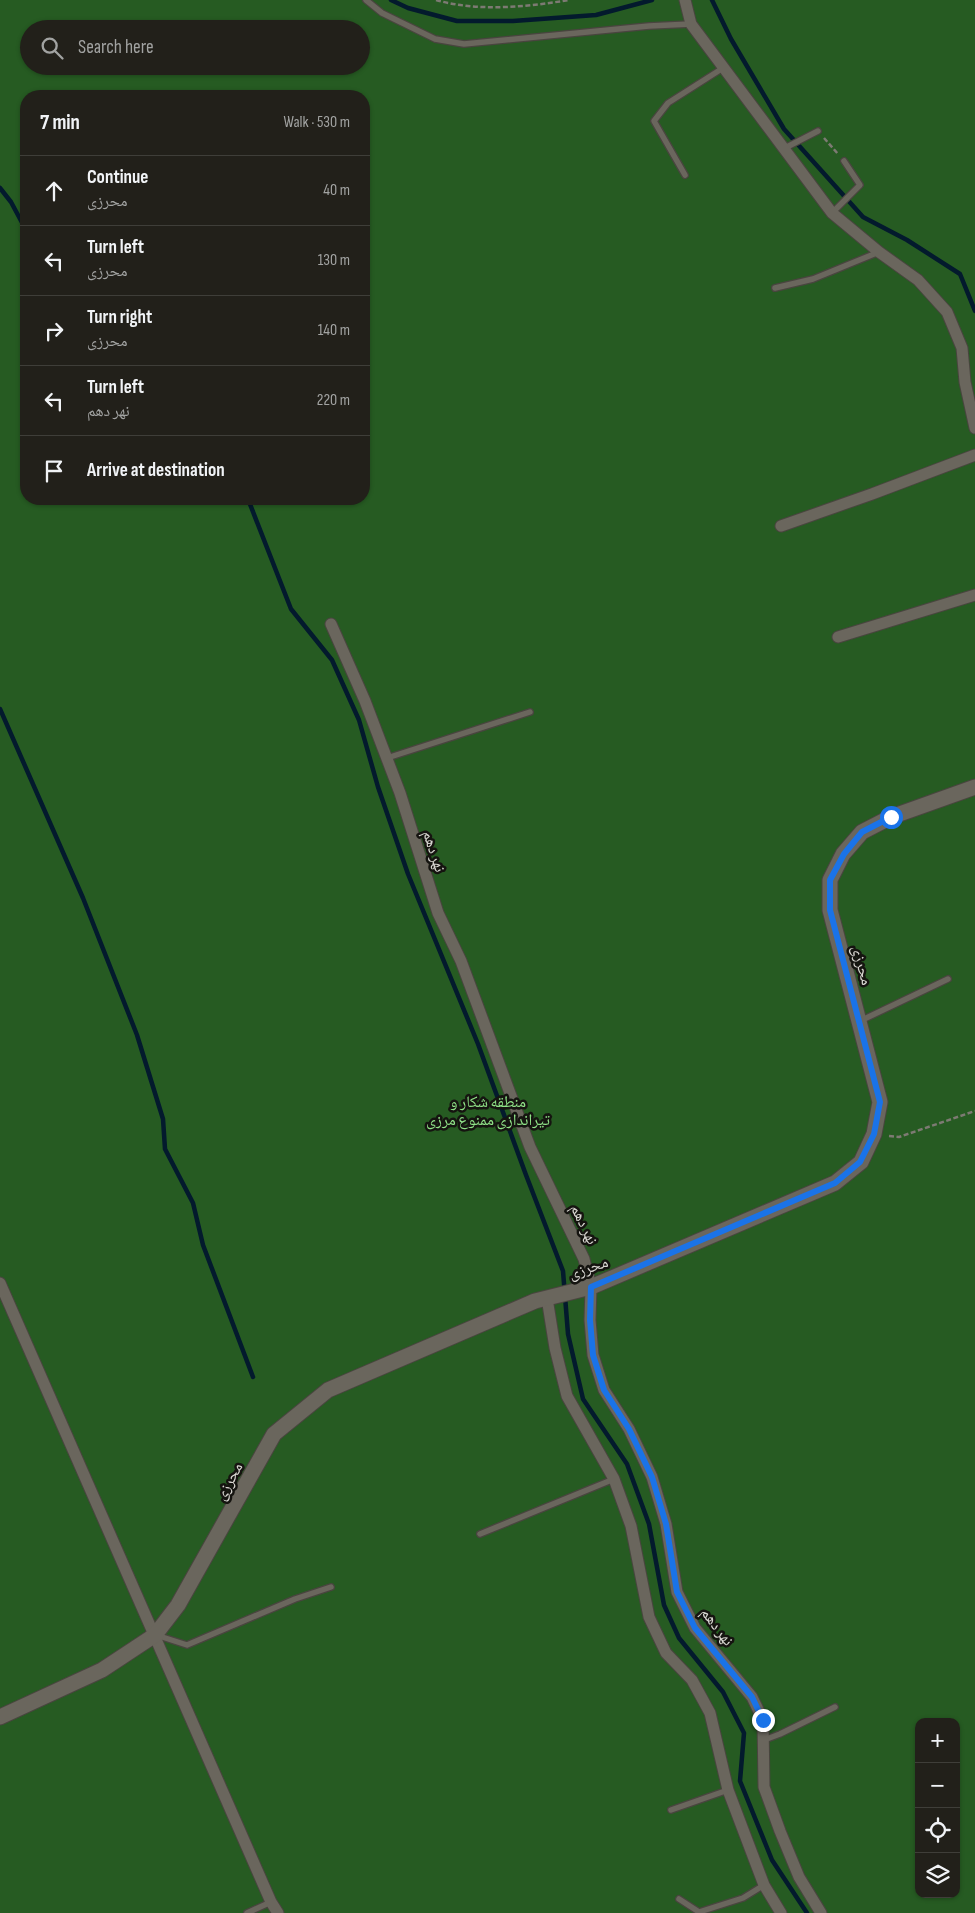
<!DOCTYPE html>
<meta charset="utf-8">
<style>
:root{--surface:#22201a;--page:#2a2823;--text:#f1f3f6;--muted:#a2a3a2;--line:#3f3e39}
body{margin:0;font-family:"Sofia Sans Condensed","Noto Naskh Arabic",sans-serif;background:var(--page);color:var(--text)}
.controls{position:absolute;right:15px;bottom:15px;display:grid;overflow:hidden;border-radius:10px;box-shadow:0 1px 4px #0004}
.controls button{width:45px;height:45px;display:grid;place-items:center;padding:0;border:0;border-bottom:1px solid var(--line);background:var(--surface);color:var(--text);font:25px sans-serif}
.stop{position:absolute;width:15px;height:15px;margin:-11px;border:4px solid #1a73e8;border-radius:50%;background:#fff}
.stop.end{background:#1a73e8;border-color:#fff;box-shadow:0 1px 5px #0008}
.list{margin:0;padding:0;list-style:none}
h2{display:flex;justify-content:space-between;align-items:center;height:65px;margin:0;padding:0 20px;font-size:21px}
h2 small{font-size:16px;font-weight:400;color:var(--muted)}
.list li{display:grid;grid-template-columns:32px 1fr auto;gap:15px;align-items:center;box-sizing:border-box;height:70px;padding:0 20px;border-top:1px solid var(--line)}
.list b{display:block;font-size:19px;white-space:nowrap}
.list p{margin:0;font-size:16px;white-space:nowrap;color:var(--muted)}
.list em{font-size:16px;font-style:normal;color:var(--muted)}
.icon{flex:none;width:28px;height:28px;fill:none;stroke:currentColor;stroke-width:2;stroke-linecap:round;stroke-linejoin:round}
.map{position:relative;flex:none;width:975px;height:1913px;overflow:hidden}
.search{position:absolute;background:var(--surface);box-shadow:0 1px 4px #0004;left:20px;top:20px;width:350px;height:55px;display:flex;align-items:center;gap:12px;box-sizing:border-box;padding:0 18px;border-radius:28px;color:var(--muted);font-size:19px}
.panel{position:absolute;background:var(--surface);box-shadow:0 1px 4px #0004;left:20px;top:90px;width:350px;height:415px;border-radius:20px}
.map>svg:first-child{display:block}
.park{fill:#265b22;fill-rule:evenodd}
.lines{fill:none;stroke-linecap:round;stroke-linejoin:round}
.stream{stroke:#031a2d;stroke-width:4.5}
.lane-casing{stroke:#49453f;stroke-width:8}
.street-casing{stroke:#49453f;stroke-width:13}
.secondary-casing{stroke:#49453f;stroke-width:17}
.path{stroke:#7d7a73;stroke-width:2.5;stroke-dasharray:5 2.5;stroke-linecap:butt}
.lane{stroke:#6a665d;stroke-width:5.5}
.street{stroke:#6a665d;stroke-width:11}
.secondary{stroke:#6a665d;stroke-width:15}
.route{stroke:#1a73e8;stroke-width:6}
.labels{text-anchor:middle;stroke-width:5;stroke-linejoin:round;paint-order:stroke}
.street-label{font-size:16px;fill:#d7d5d0;stroke:#151410}
.park-label{font-size:16px;fill:#90e488;stroke:#151410}
</style>
<div class="map">
<svg width="975" height="1913" viewBox="0 0 975 1913">
<rect width="100%" height="100%" fill="#2e2b23"/>
<path class="park" d="M0 0H975V1913H0ZM29 29H361V66H29ZM26 96H364V499H26ZM919 1722H956V1894H919Z"/>
<g class="lines">
<g class="stream">
<polyline points="391,0 408,8 457,21 513,21 596,15 652,0"/>
<polyline points="712,0 731,39 784,129 863,217 907,240 960,274 975,311"/>
<polyline points="0,188 11,202 26,230"/>
<polyline points="248,499 291,609 332,660 359,720 378,787 408,874 478,1044 526,1175 563,1271 568,1334 583,1399 627,1464 649,1524 664,1605 679,1638 723,1692 744,1733 740,1781 772,1860 807,1913"/>
<polyline points="0,709 83,898 137,1035 163,1119 165,1149 193,1203 203,1245 253,1377"/>
</g>
<defs>
<g id="lane">
<polyline points="366,0 382,13 435,39 464,44 649,26 691,24"/>
<polyline points="783,149 818,131"/>
<polyline points="685,175 654,121 668,103 723,68"/>
<polyline points="832,213 860,185 844,161"/>
<polyline points="775,288 813,279 879,252"/>
<polyline points="387,758 530,712"/>
<polyline points="860,1021 948,979"/>
<polyline points="480,1534 614,1479"/>
<polyline points="156,1635 187,1645 295,1599 331,1587"/>
<polyline points="764,1740 780,1734 835,1707"/>
<polyline points="671,1810 728,1790"/>
<polyline points="679,1899 699,1912 743,1898 764,1885"/>
<polyline points="247,1913 271,1902"/>
</g>
<g id="street">
<polyline points="685,0 691,24 832,213 879,252 918,280 947,312 962,348 965,382 975,428"/>
<polyline points="781,526 872,494 975,455"/>
<polyline points="331,624 365,701 400,793 438,913 461,961 530,1147 584,1259 591,1287 590,1320 593,1355 604,1390 629,1429 652,1477 666,1524 677,1592 695,1628 752,1697 763,1720 764,1787 780,1831 799,1877 821,1913"/>
<polyline points="838,637 975,595"/>
<polyline points="0,1283 271,1902 278,1913"/>
<polyline points="547,1298 555,1348 567,1396 614,1479 631,1526 649,1617 666,1653 692,1680 710,1713 728,1790 764,1885 781,1913"/>
</g>
<polyline id="secondary" points="0,1717 102,1670 155,1635 178,1605 274,1434 328,1390 535,1301 591,1287 835,1183 861,1162 874,1134 880,1102 830,910 830,880 843,854 862,832 891,817 975,787"/>
</defs>
<use href="#lane" class="lane-casing"/>
<use href="#street" class="street-casing"/>
<use href="#secondary" class="secondary-casing"/>
<g class="path">
<path d="M436 0C479 12 526 7 569 0"/>
<polyline points="824,138 838,154"/>
<polyline points="889,1136 899,1137 975,1111"/>
</g>
<use href="#lane" class="lane"/>
<use href="#street" class="street"/>
<use href="#secondary" class="secondary"/>
</g>
<g class="lines">
<polyline class="route" points="763,1720 752,1697 695,1628 677,1592 666,1524 652,1477 629,1429 604,1390 593,1355 590,1320 591,1287 835,1183 860,1162 874,1134 880,1102 830,910 830,880 844,854 862,832 891,817"/>
</g>
<g class="labels">
<g class="street-label">
<text transform="translate(435 851) rotate(72)" y="6">نهر دهم</text>
<text transform="translate(863 965) rotate(75)" y="6">محرزی</text>
<text transform="translate(585 1224) rotate(64)" y="6">نهر دهم</text>
<text transform="translate(588 1267) rotate(-19)" y="6">محرزی</text>
<text transform="translate(228 1481) rotate(-61)" y="6">محرزی</text>
<text transform="translate(718 1626) rotate(53)" y="6">نهر دهم</text>
</g>
<g class="park-label">
<text x="488" y="1107">منطقه شکار و<tspan x="488" dy="18">تیراندازی ممنوع مرزی</tspan></text>
</g>
</g>
</svg>
<div class="controls">
<button>+</button>
<button>−</button>
<button><svg class="icon" aria-label="locate" viewBox="0 0 24 24"><circle cx="12" cy="12" r="6"/><path d="M12 2v4M12 18v4M2 12h4M18 12h4"/></svg></button>
<button><svg class="icon" aria-label="layers" viewBox="0 0 24 24"><path d="M12 4l9 5-9 5-9-5zM3 14l9 5 9-5"/></svg></button>
</div>
<div class="stop" style="left:891px;top:817px"></div>
<div class="stop end" style="left:763px;top:1720px"></div>
<div class="search"><svg class="icon" aria-label="search" viewBox="0 0 24 24"><circle cx="10" cy="10" r="6"/><path d="M15 15l6 6"/></svg>Search here</div>
<section class="panel">
<h2>7 min<small>Walk · 530 m</small></h2>
<ul class="list">
<li><svg class="icon" aria-label="ahead" viewBox="0 0 24 24"><path d="M12 20V5M6 11l6-6 6 6"/></svg><div><b>Continue</b><p>محرزی</p></div><em>40 m</em></li>
<li><svg class="icon" aria-label="left" viewBox="0 0 24 24"><path d="M17 20v-9H6M10 6l-5 5 5 5"/></svg><div><b>Turn left</b><p>محرزی</p></div><em>130 m</em></li>
<li><svg class="icon" aria-label="right" viewBox="0 0 24 24"><path d="M7 20v-9h11M14 6l5 5-5 5"/></svg><div><b>Turn right</b><p>محرزی</p></div><em>140 m</em></li>
<li><svg class="icon" aria-label="left" viewBox="0 0 24 24"><path d="M17 20v-9H6M10 6l-5 5 5 5"/></svg><div><b>Turn left</b><p>نهر دهم</p></div><em>220 m</em></li>
<li><svg class="icon" aria-label="arrive" viewBox="0 0 24 24"><path d="M6 21V4h12l-3 4 3 4H6"/></svg><div><b>Arrive at destination</b></div></li>
</ul>
</section>
</div>
